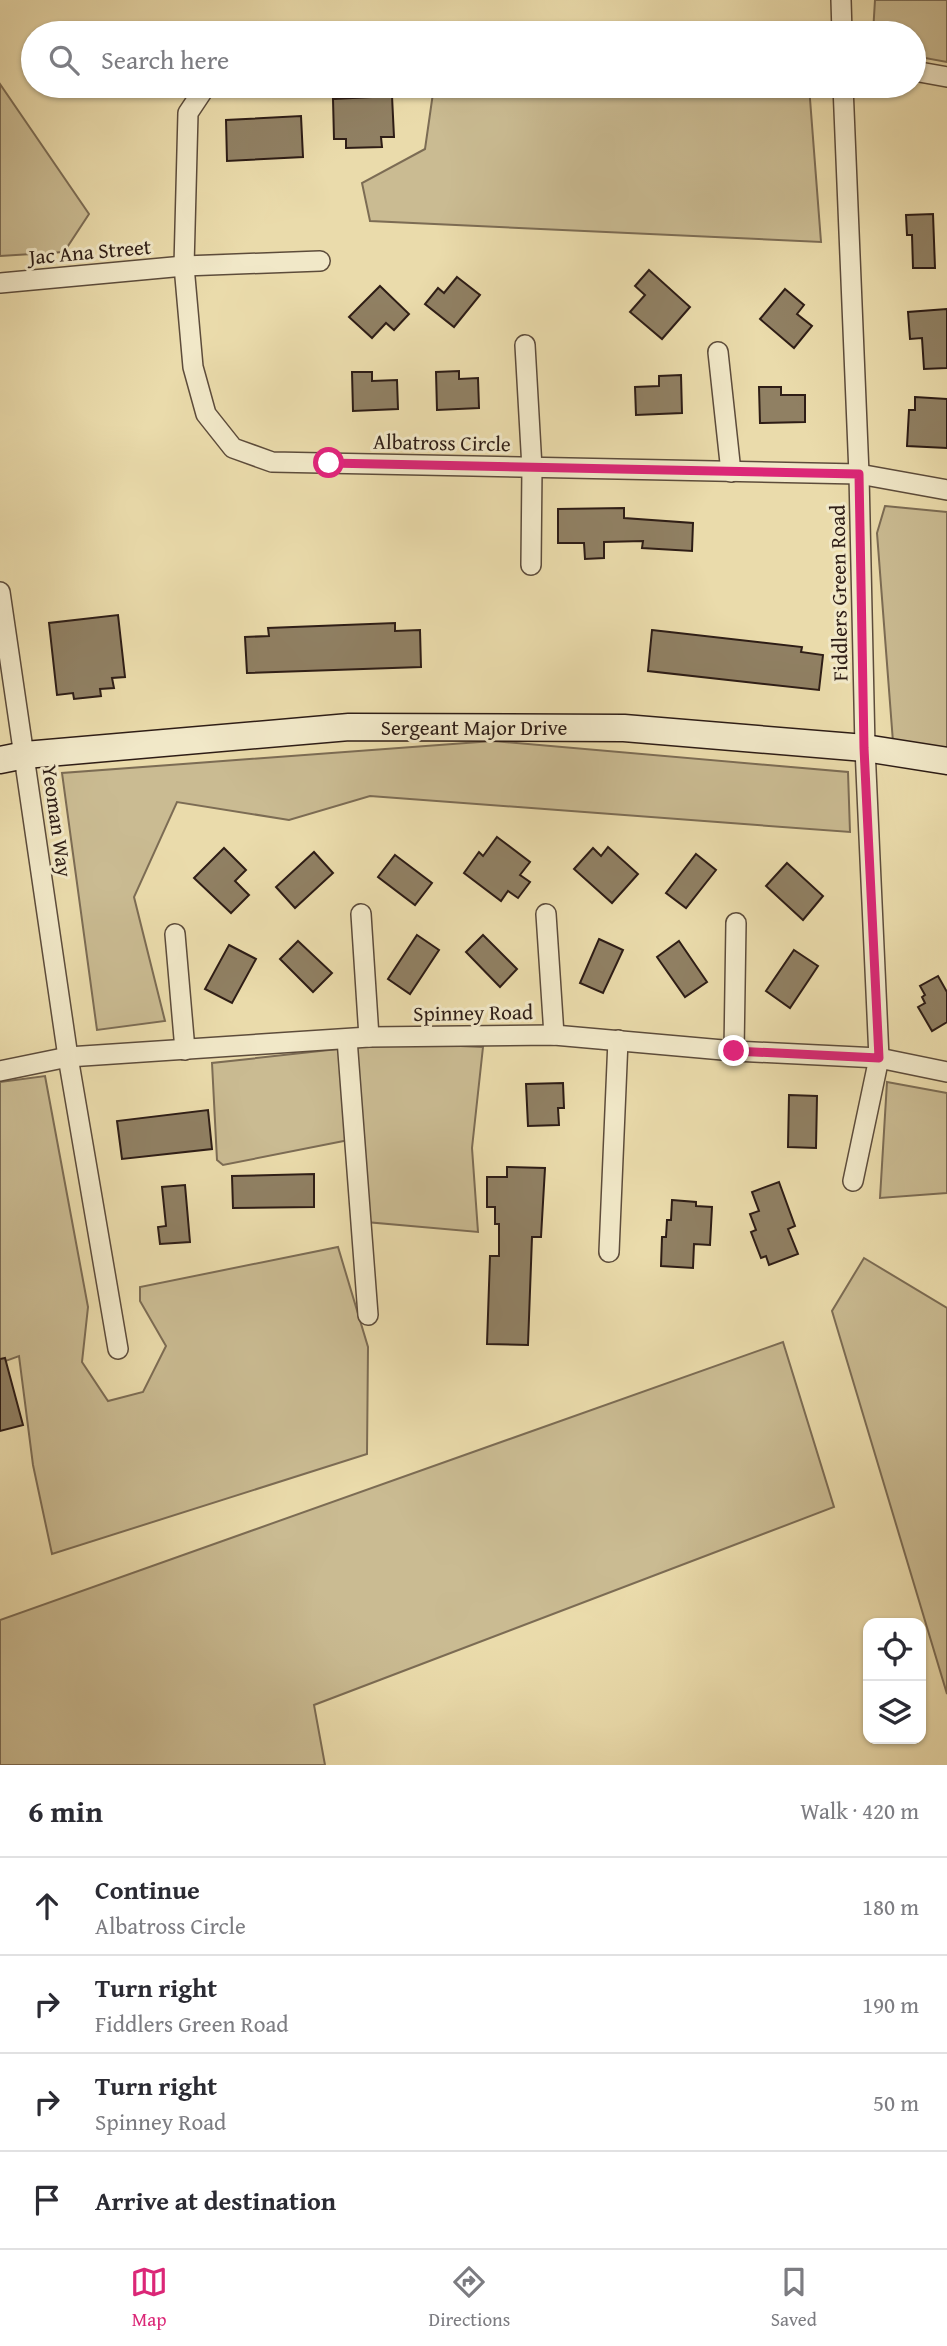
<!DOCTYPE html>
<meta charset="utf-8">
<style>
:root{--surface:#fff;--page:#f2f2f3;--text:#2b2b33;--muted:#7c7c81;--line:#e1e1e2;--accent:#db2777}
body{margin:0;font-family:"Gentium Book Plus",serif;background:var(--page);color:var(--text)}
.controls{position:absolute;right:21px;bottom:21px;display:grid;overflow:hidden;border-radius:14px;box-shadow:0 2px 5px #0004}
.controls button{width:63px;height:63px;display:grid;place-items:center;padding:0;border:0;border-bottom:2px solid var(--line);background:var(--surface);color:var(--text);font:35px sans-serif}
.stop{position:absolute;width:21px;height:21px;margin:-16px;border:5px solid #db2777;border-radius:50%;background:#fff}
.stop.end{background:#db2777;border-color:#fff;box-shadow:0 2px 7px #0008}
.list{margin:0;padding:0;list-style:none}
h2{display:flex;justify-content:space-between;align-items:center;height:91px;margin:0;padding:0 28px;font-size:30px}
h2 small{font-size:23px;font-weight:400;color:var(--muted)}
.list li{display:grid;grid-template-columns:46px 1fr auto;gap:21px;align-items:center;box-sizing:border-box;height:98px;padding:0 28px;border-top:2px solid var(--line)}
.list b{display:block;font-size:26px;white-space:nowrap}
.list p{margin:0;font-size:23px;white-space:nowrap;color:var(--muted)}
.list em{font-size:23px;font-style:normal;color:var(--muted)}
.icon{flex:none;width:38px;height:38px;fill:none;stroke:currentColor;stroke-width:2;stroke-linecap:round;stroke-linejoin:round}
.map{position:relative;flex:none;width:947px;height:1765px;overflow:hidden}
.search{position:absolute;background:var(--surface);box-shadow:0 2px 5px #0004;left:21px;right:21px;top:21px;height:77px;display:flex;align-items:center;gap:18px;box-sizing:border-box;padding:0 24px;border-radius:38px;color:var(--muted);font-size:26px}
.sheet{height:483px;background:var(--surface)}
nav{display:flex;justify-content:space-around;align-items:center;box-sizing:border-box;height:98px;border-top:2px solid var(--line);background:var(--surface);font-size:19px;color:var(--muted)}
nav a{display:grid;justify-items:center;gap:4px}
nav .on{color:var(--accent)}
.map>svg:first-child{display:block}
.green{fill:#cabb92;stroke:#7c6c54;stroke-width:2}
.building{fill:#908063;stroke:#2e1d16;stroke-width:2}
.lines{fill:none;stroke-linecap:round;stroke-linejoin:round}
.street-casing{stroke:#5d4c3b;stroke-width:22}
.secondary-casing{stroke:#2e1d16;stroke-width:29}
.street{stroke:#f1e8c8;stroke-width:19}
.secondary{stroke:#f1e8c8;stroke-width:26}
.route{stroke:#db2777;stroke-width:9}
.labels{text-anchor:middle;stroke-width:6;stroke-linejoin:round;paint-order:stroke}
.street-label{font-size:21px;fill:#2e1d16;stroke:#f1e8c8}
</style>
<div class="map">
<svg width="947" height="1765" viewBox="0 0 947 1765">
<rect width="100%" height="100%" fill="#eadbab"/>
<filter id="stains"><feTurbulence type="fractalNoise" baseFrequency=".00286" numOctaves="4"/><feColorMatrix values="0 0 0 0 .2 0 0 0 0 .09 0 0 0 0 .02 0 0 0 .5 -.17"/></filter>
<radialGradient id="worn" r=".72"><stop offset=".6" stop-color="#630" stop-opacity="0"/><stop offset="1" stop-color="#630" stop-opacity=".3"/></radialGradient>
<g class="green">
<polygon points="875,0 947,0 947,62 914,56 914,33 873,33"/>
<polygon points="0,84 89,214 64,252 0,256"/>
<polygon points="434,86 809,86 821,242 370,221 362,183 425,149"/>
<polygon points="885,506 947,512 947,754 893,742 877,533"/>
<polygon points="493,741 848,772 850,832 370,796 289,820 177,802 134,897 165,1021 97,1030 62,773"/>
<polygon points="393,1043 483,1047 472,1148 478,1232 366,1222 364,1137 223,1165 217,1160 212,1063"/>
<polygon points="45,1076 88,1307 82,1362 108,1401 143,1392 166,1346 140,1301 140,1287 338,1247 368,1347 367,1454 52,1554 33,1465 19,1356 0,1363 0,1082"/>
<polygon points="887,1082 947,1093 947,1193 880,1198"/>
<polygon points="864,1258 947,1308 947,1694 832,1311"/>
<polygon points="783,1342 834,1507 314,1705 325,1765 0,1765 0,1620"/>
</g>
<g class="building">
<polygon points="392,96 394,137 381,137 382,147 346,148 346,139 334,139 333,99"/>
<polygon points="301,116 303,157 227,161 226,120"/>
<polygon points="933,214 935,268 913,268 912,235 907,235 906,215"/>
<polygon points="649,270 690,307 662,339 630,312 645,295 635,286"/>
<polygon points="457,277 480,295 454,327 425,304 438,288 444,293"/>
<polygon points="380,286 409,314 394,330 386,323 372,338 349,317"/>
<polygon points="785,289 804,305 797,314 812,326 794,348 760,319"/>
<polygon points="947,309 947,368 924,369 922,338 910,339 908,312"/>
<polygon points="459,371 459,379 478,378 479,408 437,410 436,372"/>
<polygon points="352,372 372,372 372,381 397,380 398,409 353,411"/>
<polygon points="681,375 682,413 636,415 635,387 659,386 659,376"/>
<polygon points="759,387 781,387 781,395 805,395 805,422 760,423"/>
<polygon points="915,397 947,399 947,448 907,446 909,410 915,410"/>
<polygon points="624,508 624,518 693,523 692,551 642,548 643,541 604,542 604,558 585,559 584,543 558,543 558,509"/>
<polygon points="118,615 125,677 112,678 114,688 100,689 101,696 74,699 73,693 57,695 49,623"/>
<polygon points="395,623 395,631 420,630 421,667 247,673 245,637 269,636 268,628"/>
<polygon points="652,630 802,647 801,652 823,655 819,690 648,671"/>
<polygon points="497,837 530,862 520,875 530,882 518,898 508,891 501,901 464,873 479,852 483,856"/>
<polygon points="608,847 638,874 612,903 574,869 593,848 601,856"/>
<polygon points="224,848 246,870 235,881 249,895 231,913 194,878"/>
<polygon points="314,852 333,873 295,908 276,887"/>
<polygon points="696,854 716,870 686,908 666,893"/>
<polygon points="395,855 432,883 415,905 378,877"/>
<polygon points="787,863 823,896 803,920 766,886"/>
<polygon points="417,935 439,950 410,994 388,979"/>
<polygon points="483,935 517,969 500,987 466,952"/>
<polygon points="599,939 623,950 603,993 580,983"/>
<polygon points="298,941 332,973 313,992 280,959"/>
<polygon points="679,941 707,982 685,997 657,957"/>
<polygon points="229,945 256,959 232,1003 205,989"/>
<polygon points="794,950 818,966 790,1008 766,991"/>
<polygon points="938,976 947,992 947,1022 932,1031 918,1007 925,1003 922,997 925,995 920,986"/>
<polygon points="563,1083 564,1108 558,1108 559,1125 528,1126 526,1084"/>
<polygon points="789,1095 817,1096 816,1148 788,1147"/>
<polygon points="208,1110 212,1149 122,1159 117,1121"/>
<polygon points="507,1167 545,1168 541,1237 532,1237 528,1345 487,1344 490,1256 499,1256 499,1224 495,1224 495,1207 487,1207 487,1177 507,1177"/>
<polygon points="314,1174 314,1207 233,1208 232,1176"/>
<polygon points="779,1182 795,1226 788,1229 798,1254 769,1265 766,1256 761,1258 751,1232 756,1230 750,1214 759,1211 752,1192"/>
<polygon points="185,1185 190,1242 160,1244 158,1227 166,1226 162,1187"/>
<polygon points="672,1200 696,1202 696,1206 712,1207 710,1245 694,1244 693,1268 661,1266 662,1237 666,1237 667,1220 671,1220"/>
<polygon points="5,1358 23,1425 0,1431 0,1359"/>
</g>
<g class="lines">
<defs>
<g id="street">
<polyline points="841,0 842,33"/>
<polyline points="914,71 947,77"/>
<polyline points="206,86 188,113 184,266 193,367 206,414 233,448 272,462 859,474 947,490"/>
<polyline points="843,86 859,474 865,748 879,1058 853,1181"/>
<polyline points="0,283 184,266 320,261"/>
<polyline points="525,345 532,468 531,565"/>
<polyline points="718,352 731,472"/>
<polyline points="0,592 68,1057 118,1349"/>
<polyline points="361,914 369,1037"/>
<polyline points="546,914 554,1035"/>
<polyline points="175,934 185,1050"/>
<polyline points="347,1039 368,1315"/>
<polyline points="734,1051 736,923"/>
<polyline points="0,1071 68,1057 369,1037 554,1035 734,1051 879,1058 947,1072"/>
<polyline points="609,1252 618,1040"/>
</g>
<polyline id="secondary" points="0,760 25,755 349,727 624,728 865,748 947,761"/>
</defs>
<use href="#street" class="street-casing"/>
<use href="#secondary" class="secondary-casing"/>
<use href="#street" class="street"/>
<use href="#secondary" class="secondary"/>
</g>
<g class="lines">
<polyline class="route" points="329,463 859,474 864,748 879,1058 734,1051"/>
</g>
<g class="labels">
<g class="street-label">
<text transform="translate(90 252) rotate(-5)" y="7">Jac Ana Street</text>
<text transform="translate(442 443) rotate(1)" y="7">Albatross Circle</text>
<text transform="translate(839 593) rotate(-91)" y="7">Fiddlers Green Road</text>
<text x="474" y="735">Sergeant Major Drive</text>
<text transform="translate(57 821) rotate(82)" y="7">Yeoman Way</text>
<text transform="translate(473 1013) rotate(-1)" y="7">Spinney Road</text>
</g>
</g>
<rect width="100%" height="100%" filter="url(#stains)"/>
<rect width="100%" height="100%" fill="url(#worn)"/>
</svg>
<div class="controls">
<button><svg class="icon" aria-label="locate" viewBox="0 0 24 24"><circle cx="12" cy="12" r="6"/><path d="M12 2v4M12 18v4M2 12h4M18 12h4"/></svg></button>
<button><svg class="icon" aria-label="layers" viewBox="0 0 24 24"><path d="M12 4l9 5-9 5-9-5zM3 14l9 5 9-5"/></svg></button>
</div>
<div class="stop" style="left:329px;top:463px"></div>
<div class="stop end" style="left:734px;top:1051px"></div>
<div class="search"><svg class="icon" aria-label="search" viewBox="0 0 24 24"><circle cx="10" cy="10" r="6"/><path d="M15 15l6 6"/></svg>Search here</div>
</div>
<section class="sheet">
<h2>6 min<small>Walk · 420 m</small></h2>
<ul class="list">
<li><svg class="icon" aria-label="ahead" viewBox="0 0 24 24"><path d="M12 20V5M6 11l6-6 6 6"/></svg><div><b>Continue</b><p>Albatross Circle</p></div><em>180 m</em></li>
<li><svg class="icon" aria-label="right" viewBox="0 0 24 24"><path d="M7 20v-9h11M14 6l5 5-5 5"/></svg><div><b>Turn right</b><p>Fiddlers Green Road</p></div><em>190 m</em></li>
<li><svg class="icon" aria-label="right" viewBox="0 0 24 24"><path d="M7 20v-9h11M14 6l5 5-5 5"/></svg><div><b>Turn right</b><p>Spinney Road</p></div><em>50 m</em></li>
<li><svg class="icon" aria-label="arrive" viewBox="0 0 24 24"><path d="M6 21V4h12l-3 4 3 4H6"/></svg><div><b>Arrive at destination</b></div></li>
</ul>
</section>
<nav>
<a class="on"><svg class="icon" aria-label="map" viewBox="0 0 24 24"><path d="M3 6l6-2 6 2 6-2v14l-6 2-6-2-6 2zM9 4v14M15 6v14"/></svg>Map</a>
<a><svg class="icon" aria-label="directions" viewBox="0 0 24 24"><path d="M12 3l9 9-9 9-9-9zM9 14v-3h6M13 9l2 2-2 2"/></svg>Directions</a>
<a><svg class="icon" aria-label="saved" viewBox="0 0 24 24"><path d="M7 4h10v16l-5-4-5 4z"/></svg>Saved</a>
</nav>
